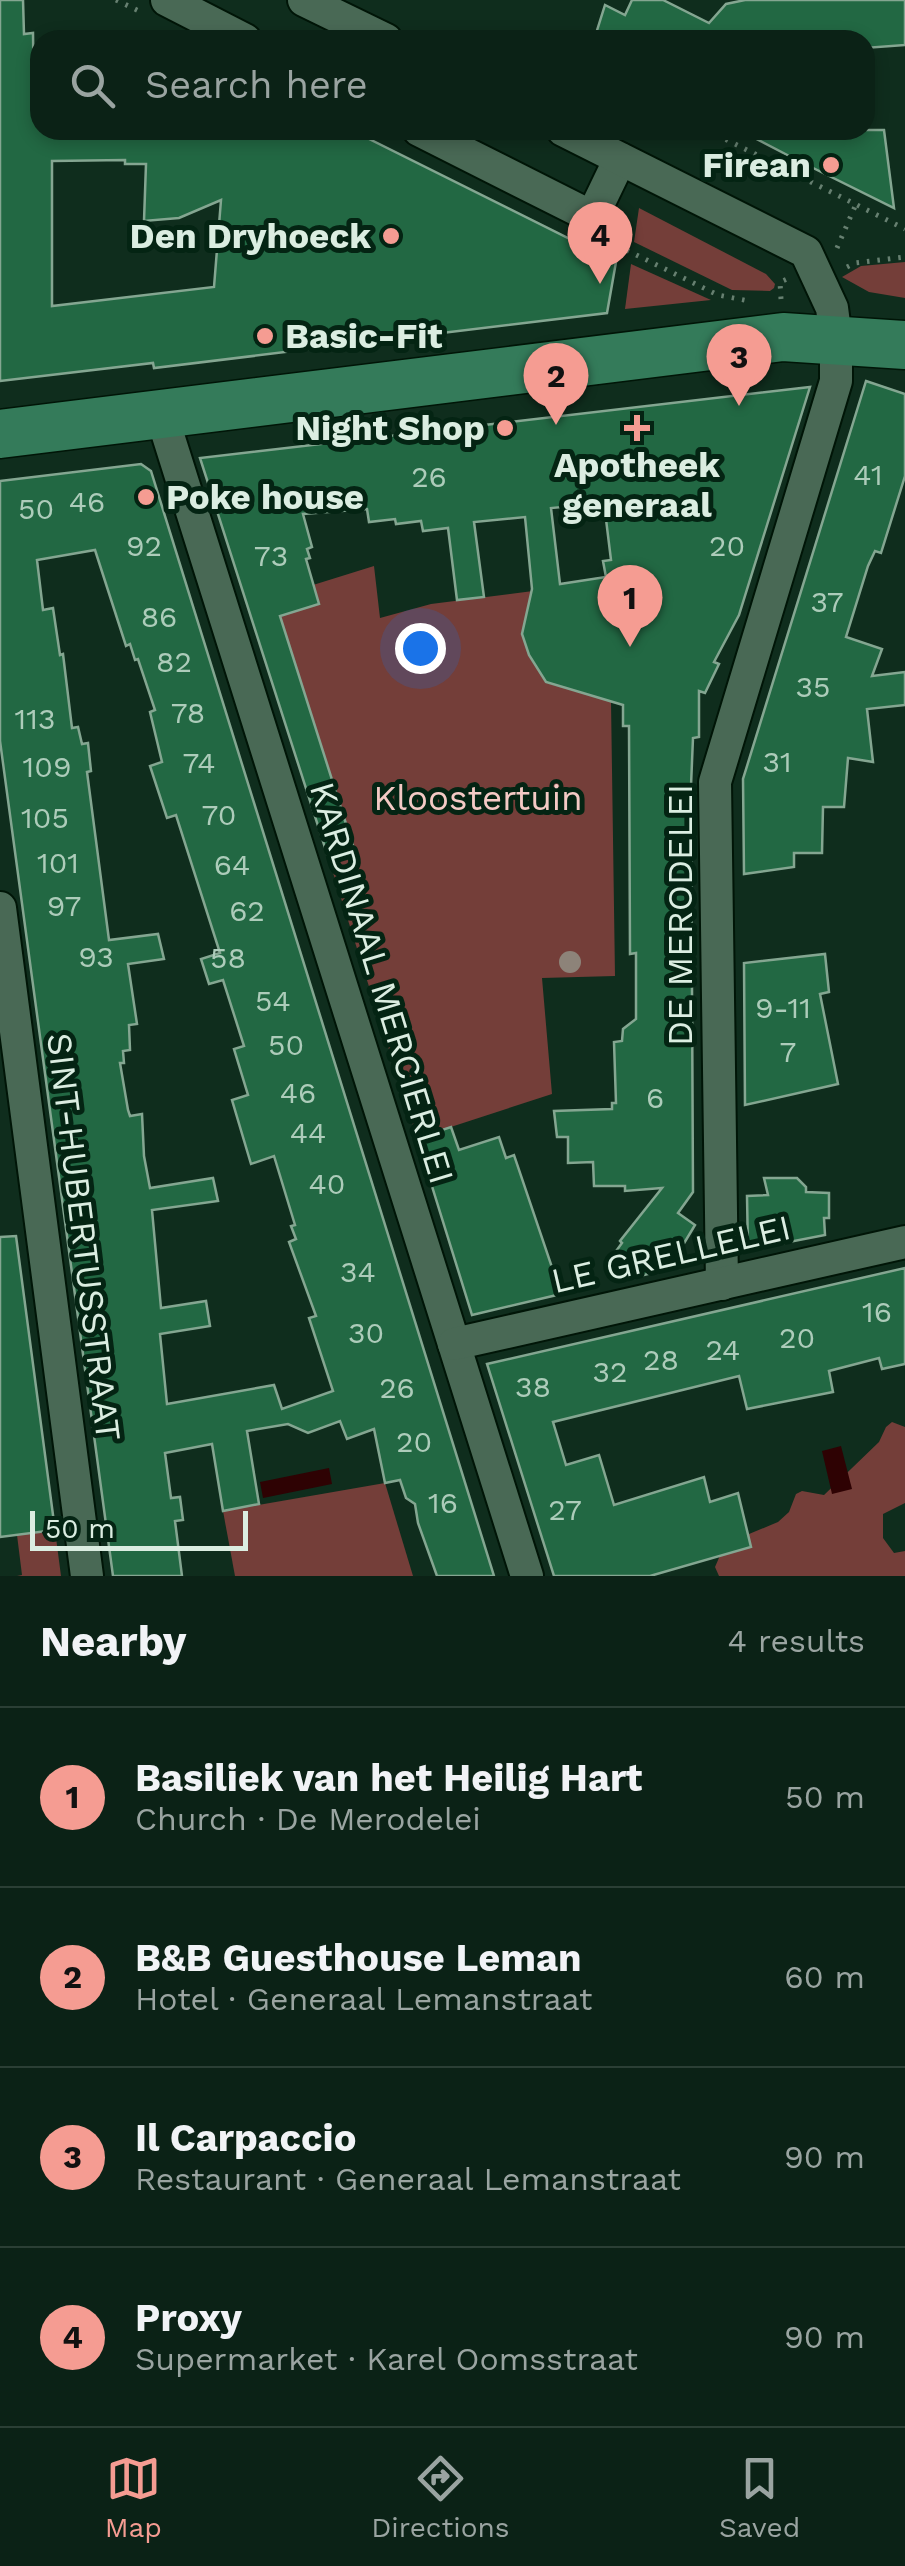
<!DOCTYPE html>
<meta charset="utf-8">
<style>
:root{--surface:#0b2216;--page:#142a1f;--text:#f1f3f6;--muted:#9aa4a1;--line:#2b3f35;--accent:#f59c92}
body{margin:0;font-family:"Work Sans",sans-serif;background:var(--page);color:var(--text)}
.scale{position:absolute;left:30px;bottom:25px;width:218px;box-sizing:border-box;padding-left:10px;border:5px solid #dbede1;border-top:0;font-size:28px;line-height:35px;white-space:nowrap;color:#dbede1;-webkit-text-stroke:8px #042413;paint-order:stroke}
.you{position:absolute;left:420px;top:648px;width:35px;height:35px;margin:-25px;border:8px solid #fff;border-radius:50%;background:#1a73e8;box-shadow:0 0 0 15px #1a73e833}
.badge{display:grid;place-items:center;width:65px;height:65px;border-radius:50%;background:var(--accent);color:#111;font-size:32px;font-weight:700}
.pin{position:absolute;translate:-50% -82px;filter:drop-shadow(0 2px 5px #0008)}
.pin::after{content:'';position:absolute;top:52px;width:35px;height:30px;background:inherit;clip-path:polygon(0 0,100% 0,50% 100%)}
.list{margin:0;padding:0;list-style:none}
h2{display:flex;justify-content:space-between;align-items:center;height:130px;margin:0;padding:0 40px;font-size:42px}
h2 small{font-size:32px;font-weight:400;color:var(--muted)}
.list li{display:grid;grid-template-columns:65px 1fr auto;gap:30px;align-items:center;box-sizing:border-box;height:180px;padding:0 40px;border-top:2px solid var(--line)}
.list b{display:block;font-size:38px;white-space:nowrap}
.list p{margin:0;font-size:32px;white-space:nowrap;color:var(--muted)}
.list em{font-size:32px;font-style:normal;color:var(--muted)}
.icon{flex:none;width:55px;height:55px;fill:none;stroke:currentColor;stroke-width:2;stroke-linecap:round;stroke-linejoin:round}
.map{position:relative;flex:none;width:905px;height:1576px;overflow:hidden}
.search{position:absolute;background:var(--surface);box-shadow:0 5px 15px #0003;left:30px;right:30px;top:30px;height:110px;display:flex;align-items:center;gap:25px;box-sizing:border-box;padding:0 35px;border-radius:30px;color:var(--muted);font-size:38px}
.sheet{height:850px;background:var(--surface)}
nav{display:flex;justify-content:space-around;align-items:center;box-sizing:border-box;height:140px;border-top:2px solid var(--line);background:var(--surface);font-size:28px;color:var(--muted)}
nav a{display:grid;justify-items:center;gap:5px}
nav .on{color:var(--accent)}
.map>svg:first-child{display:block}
.green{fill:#743e39}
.water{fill:#2e0203}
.building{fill:#226843;stroke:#84a691;stroke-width:2.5;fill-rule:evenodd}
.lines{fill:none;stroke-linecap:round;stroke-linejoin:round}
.minor-casing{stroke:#001507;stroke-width:36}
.secondary-casing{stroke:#001507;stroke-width:51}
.path{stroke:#678071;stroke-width:5;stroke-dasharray:2.5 8;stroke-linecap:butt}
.minor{stroke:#496955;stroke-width:32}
.secondary{stroke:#347b5a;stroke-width:48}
.tree{fill:#8d8379}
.poi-dot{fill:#f59c92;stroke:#042413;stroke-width:4}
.labels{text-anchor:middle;stroke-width:10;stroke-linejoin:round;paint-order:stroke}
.number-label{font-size:30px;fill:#adccba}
.poi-label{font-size:35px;font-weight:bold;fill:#dbede1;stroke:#042413;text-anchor:end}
.park-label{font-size:35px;fill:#f4cac5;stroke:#042413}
.street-label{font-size:35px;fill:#dbede1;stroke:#042413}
</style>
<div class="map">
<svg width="905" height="1576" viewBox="0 0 905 1576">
<rect width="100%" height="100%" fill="#0f2d1d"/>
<g class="green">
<polygon points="639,208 766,274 775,284 774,288 770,291 732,290 634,242"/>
<polygon points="905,262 905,298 869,292 842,277 861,266"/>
<polygon points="631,264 711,300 625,309"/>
<polygon points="374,566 380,618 431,604 533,591 530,656 547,683 611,701 615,976 542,978 552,1094 417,1138 328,857 354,848 280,616 318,604 313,585"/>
<polygon points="892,1422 905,1427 905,1503 883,1514 883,1538 894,1553 905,1551 905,1576 719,1576 715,1567 725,1544 778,1522 789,1512 796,1494 802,1491 824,1495 879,1442 886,1427"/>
<polygon points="385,1483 413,1576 235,1576 223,1511"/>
<polygon points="55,1530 61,1576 17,1576 22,1575 17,1535"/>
</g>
<g class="water">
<polygon points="841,1446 852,1489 832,1494 822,1451"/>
<polygon points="329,1468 332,1484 263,1498 260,1482"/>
</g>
<g class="building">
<path d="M0 0H23L24 34 33 33 34 109H40V130H351L616 262 607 313 154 368 153 363 0 381ZM125 160V164H146L144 221 179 218 221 200 214 287 52 306V161Z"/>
<polygon points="632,0 663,0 709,23 726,4 745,0 905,0 905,45 865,48 865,40 594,40 605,5 625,15"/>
<polygon points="739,130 884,130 894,208 795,159"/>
<polygon points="866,381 905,394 905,476 881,553 875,551 868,566 846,637 882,649 872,676 905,672 905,705 867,709 873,762 848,758 844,807 823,807 822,853 794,853 794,867 744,874 743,779"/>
<path d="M810 387 739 615 714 662 719 664 705 693 699 691V737L693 738 691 786 693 1192 678 1213 695 1225 677 1255 660 1271 636 1277 621 1265 624 1261 614 1254 622 1243 620 1241 662 1188 625 1191V1186H594L593 1162 568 1163V1137H557L554 1111 612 1109V1103H616L614 1042 622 1041 623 1029 636 1019V953L630 954 629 726H623V705L546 682 529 655 522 634 532 589 525 517 474 522 484 597 457 600 448 528 423 531 421 521 396 524 395 519 369 522 367 509 303 514 312 547 307 549 310 558 306 559 319 604 280 616 354 849 328 857 200 458ZM604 503 611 560 603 561 606 577 560 584 551 508Z"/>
<path d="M141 464 151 471 494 1576H437L418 1523 415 1504 406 1498 400 1480 385 1483 374 1429 347 1439 340 1421 308 1433 288 1424 247 1431 259 1504 223 1511 212 1444 165 1453 171 1498 180 1497 183 1520 175 1521 182 1576H113L0 741V481ZM95 550 126 646 130 644 135 660 138 659 155 710 150 712 162 762 150 766 167 818 176 815 220 953 201 959 209 984 223 980 244 1046 234 1049 248 1095 232 1100 251 1164 274 1156 295 1225 291 1226 296 1239 289 1242 316 1316 309 1318 333 1391 282 1409 274 1385 167 1404 160 1334 210 1326 206 1301 161 1308 152 1210 218 1201 213 1178 150 1188 144 1156 142 1114 130 1116 128 1110 120 1063H124L123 1051 130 1050 129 1025 137 1024 128 964 164 959 158 934 109 940 87 772 91 771 88 743 82 744 78 727 72 728 63 654 60 655 53 608 43 610 37 560Z"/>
<polygon points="825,954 829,992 820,994 838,1084 745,1105 744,963"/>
<polygon points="451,1127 459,1150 499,1137 506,1158 514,1155 561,1294 472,1315 417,1138"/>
<polygon points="764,1178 797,1178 806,1187 806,1192 829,1193 829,1218 824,1218 825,1235 748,1250 747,1196 768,1195"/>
<polygon points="16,1236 55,1530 0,1537 0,1237"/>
<polygon points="905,1268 905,1364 882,1369 879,1358 829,1371 833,1392 747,1409 739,1376 553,1422 566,1465 599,1455 614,1505 704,1477 710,1502 738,1493 751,1547 650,1576 554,1576 487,1364"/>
</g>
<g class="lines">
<defs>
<g id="minor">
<polyline points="167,0 245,40"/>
<polyline points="304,0 386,40"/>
<polyline points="419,130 592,217 620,159"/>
<polyline points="563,130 806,252 832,308 836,339 836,381 715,782 722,1284"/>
<polyline points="161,413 527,1576"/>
<polyline points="0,908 87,1576"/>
<polyline points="454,1344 905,1242"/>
</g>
<polyline id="secondary" points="0,434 783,337 905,345"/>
</defs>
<use href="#minor" class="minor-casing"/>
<use href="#secondary" class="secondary-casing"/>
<g class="path">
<polyline points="116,0 141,12"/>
<polyline points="707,130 905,229"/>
<polyline points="608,241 718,295 749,301"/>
<polyline points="837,248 856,204"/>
<polyline points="847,267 855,263 905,257"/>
<polyline points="781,299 780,282 787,279"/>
</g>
<use href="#minor" class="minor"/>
<use href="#secondary" class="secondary"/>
</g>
<circle class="tree" cx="570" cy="962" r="11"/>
<g class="poi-dot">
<circle cx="831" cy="165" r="10"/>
<circle cx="391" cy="236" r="10"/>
<circle cx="265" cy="336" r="10"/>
<circle cx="505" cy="428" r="10"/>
<path d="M632 413h10v10h10v10h-10v10h-10v-10h-10v-10h10z"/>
<circle cx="146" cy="497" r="10"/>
</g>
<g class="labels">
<g class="number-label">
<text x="868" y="485">41</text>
<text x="429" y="487">26</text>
<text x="87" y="512">46</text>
<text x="36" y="519">50</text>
<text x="144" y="556">92</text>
<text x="727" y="556">20</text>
<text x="271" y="566">73</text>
<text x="827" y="612">37</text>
<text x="159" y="627">86</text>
<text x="174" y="672">82</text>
<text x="813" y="697">35</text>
<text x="188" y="723">78</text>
<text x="35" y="729">113</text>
<text x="777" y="772">31</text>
<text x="199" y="773">74</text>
<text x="47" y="777">109</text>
<text x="219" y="825">70</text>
<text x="45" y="828">105</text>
<text x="58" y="873">101</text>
<text x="232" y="875">64</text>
<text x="64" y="916">97</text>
<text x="247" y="921">62</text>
<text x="96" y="967">93</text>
<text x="228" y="968">58</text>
<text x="273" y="1011">54</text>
<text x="783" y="1018">9-11</text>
<text x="286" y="1055">50</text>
<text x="788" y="1062">7</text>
<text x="298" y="1103">46</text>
<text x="655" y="1108">6</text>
<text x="308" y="1143">44</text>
<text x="327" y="1194">40</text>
<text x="358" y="1282">34</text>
<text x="877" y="1322">16</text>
<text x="366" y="1343">30</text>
<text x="797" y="1348">20</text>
<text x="723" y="1360">24</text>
<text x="661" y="1370">28</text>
<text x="610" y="1382">32</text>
<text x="533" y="1397">38</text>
<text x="397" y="1398">26</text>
<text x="414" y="1452">20</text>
<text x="443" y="1513">16</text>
<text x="565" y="1520">27</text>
</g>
<g class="poi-label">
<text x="811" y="177">Firean</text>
<text x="371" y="248">Den Dryhoeck</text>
<text x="285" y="348" text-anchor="start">Basic-Fit</text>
<text x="485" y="440">Night Shop</text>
<text x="637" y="477" text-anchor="middle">Apotheek<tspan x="637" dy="40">generaal</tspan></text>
<text x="166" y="509" text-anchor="start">Poke house</text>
</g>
<g class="park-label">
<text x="478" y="810">Kloostertuin</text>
</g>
<g class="street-label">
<text transform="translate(680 915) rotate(-90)" y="12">DE MERODELEI</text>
<text transform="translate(382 983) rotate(73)" y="12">KARDINAAL MERCIERLEI</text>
<text transform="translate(84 1237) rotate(83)" y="12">SINT-HUBERTUSSTRAAT</text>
<text transform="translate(671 1254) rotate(-13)" y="12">LE GRELLELEI</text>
</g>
</g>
</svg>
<div class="scale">50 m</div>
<div class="you"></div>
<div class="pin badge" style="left:630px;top:647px">1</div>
<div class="pin badge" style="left:556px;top:425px">2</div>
<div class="pin badge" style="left:739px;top:406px">3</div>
<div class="pin badge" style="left:600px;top:284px">4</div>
<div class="search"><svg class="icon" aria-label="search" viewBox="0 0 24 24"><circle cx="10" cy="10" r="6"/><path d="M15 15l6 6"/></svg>Search here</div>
</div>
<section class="sheet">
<h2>Nearby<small>4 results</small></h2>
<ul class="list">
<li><span class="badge">1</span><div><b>Basiliek van het Heilig Hart</b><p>Church · De Merodelei</p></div><em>50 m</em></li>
<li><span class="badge">2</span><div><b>B&amp;B Guesthouse Leman</b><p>Hotel · Generaal Lemanstraat</p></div><em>60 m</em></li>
<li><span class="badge">3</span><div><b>Il Carpaccio</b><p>Restaurant · Generaal Lemanstraat</p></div><em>90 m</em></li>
<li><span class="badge">4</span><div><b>Proxy</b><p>Supermarket · Karel Oomsstraat</p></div><em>90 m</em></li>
</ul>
</section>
<nav>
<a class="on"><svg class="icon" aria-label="map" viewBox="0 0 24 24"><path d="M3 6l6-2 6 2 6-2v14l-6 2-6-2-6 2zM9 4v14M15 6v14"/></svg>Map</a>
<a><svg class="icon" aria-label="directions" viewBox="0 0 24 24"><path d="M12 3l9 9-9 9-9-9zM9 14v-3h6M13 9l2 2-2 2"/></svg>Directions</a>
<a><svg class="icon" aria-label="saved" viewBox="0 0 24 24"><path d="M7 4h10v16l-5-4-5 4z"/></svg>Saved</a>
</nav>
